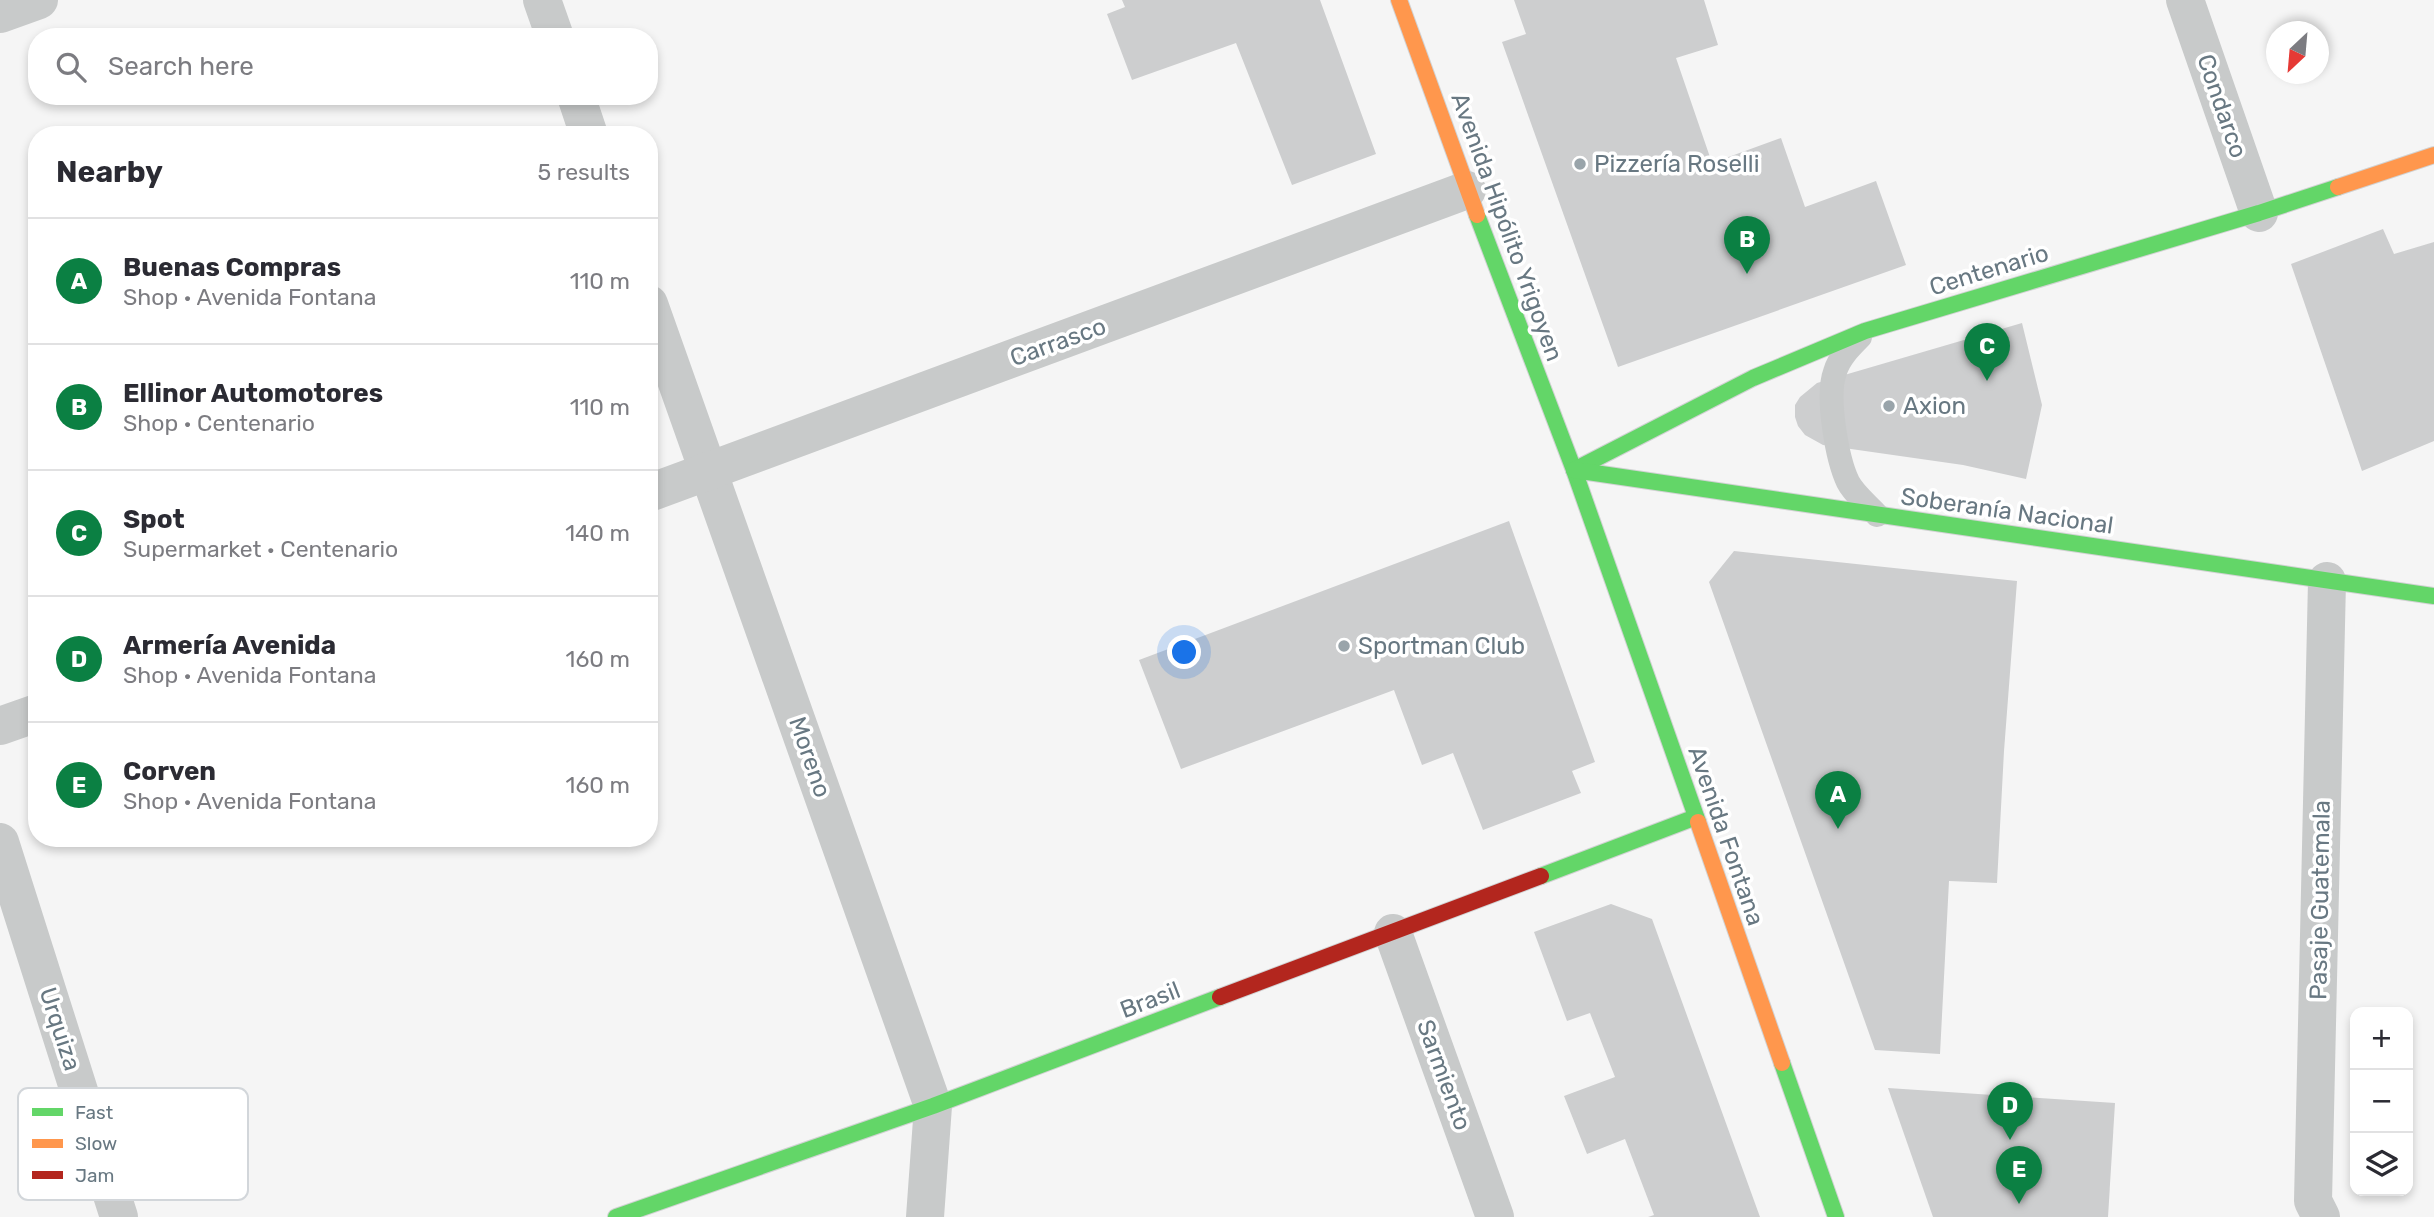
<!DOCTYPE html>
<meta charset="utf-8">
<style>
:root{--surface:#fff;--page:#f7f7f7;--text:#2b2b33;--muted:#7c7c81;--line:#e1e1e2;--accent:#0b8043}
body{margin:0;font-family:Rubik,sans-serif;background:var(--page);color:var(--text)}
.controls{position:absolute;right:21px;bottom:21px;display:grid;overflow:hidden;border-radius:14px;box-shadow:0 4px 10px #0003}
.controls button{width:63px;height:63px;display:grid;place-items:center;padding:0;border:0;border-bottom:2px solid var(--line);background:var(--surface);color:var(--text);font:35px sans-serif}
.compass{position:absolute;left:2266px;top:21px;width:63px;height:63px;border-radius:50%;background:var(--surface);box-shadow:0 4px 10px #0003;rotate:206deg}
.you{position:absolute;left:1185px;top:653px;width:24px;height:24px;margin:-18px;border:5px solid #fff;border-radius:50%;background:#1a73e8;box-shadow:0 0 0 10px #1a73e833}
.badge{display:grid;place-items:center;width:46px;height:46px;border-radius:50%;background:var(--accent);color:#fff;font-size:23px;font-weight:700}
.pin{position:absolute;translate:-50% -58px;filter:drop-shadow(0 2px 4px #0008)}
.pin::after{content:'';position:absolute;top:37px;width:24px;height:21px;background:inherit;clip-path:polygon(0 0,100% 0,50% 100%)}
.list{margin:0;padding:0;list-style:none}
h2{display:flex;justify-content:space-between;align-items:center;height:91px;margin:0;padding:0 28px;font-size:30px}
h2 small{font-size:23px;font-weight:400;color:var(--muted)}
.list li{display:grid;grid-template-columns:46px 1fr auto;gap:21px;align-items:center;box-sizing:border-box;height:126px;padding:0 28px;border-top:2px solid var(--line)}
.list b{display:block;font-size:26px;white-space:nowrap}
.list p{margin:0;font-size:23px;white-space:nowrap;color:var(--muted)}
.list em{font-size:23px;font-style:normal;color:var(--muted)}
.icon{flex:none;width:38px;height:38px;fill:none;stroke:currentColor;stroke-width:2;stroke-linecap:round;stroke-linejoin:round}
.map{position:relative;flex:none;width:2434px;height:1217px;overflow:hidden}
.search{position:absolute;background:var(--surface);box-shadow:0 4px 10px #0003;left:28px;top:28px;width:630px;height:77px;display:flex;align-items:center;gap:18px;box-sizing:border-box;padding:0 24px;border-radius:28px;color:var(--muted);font-size:26px}
.panel{position:absolute;background:var(--surface);box-shadow:0 4px 10px #0003;left:28px;top:126px;width:630px;height:721px;border-radius:28px}
.map>svg:first-child{display:block}
.building{fill:#cdcecf}
.lines{fill:none;stroke-linecap:round;stroke-linejoin:round}
.fast-casing{stroke:#d1d2d3;stroke-width:18}
.slow-casing{stroke:#d1d2d3;stroke-width:18}
.jam-casing{stroke:#d1d2d3;stroke-width:18}
.lane{stroke:#c8caca;stroke-width:24}
.street{stroke:#c8caca;stroke-width:38}
.fast{stroke:#63d668;stroke-width:16}
.slow{stroke:#ff974d;stroke-width:16}
.jam{stroke:#b3261e;stroke-width:16}
.poi-dot{fill:#99a4aa;stroke:#fff;stroke-width:2.5}
.labels{text-anchor:middle;stroke-width:7;stroke-linejoin:round;paint-order:stroke}
.street-label{font-size:24px;fill:#687882;stroke:#fff}
.poi-label{font-size:24px;fill:#687882;stroke:#fff;text-anchor:start}
.key{fill:#fff;stroke:#d2d6da;stroke-width:2}
.key-label{font-size:19px;fill:#687882}
</style>
<div class="map">
<svg width="2434" height="1217" viewBox="0 0 2434 1217">
<rect width="100%" height="100%" fill="#f5f5f5"/>
<g class="building">
<polygon points="1122,0 1320,0 1376,154 1292,185 1236,43 1132,80 1107,14 1125,7"/>
<polygon points="1514,0 1704,0 1718,45 1676,58 1712,163 1781,138 1805,207 1876,181 1906,265 1618,367 1502,42 1526,34"/>
<polygon points="2383,229 2394,254 2434,242 2434,441 2362,471 2291,264"/>
<polygon points="2022,323 2042,405 2026,479 1963,465 1823,445 1805,435 1798,426 1795,417 1795,405 1800,397 1817,383"/>
<polygon points="1509,521 1595,762 1572,771 1581,793 1483,830 1453,753 1422,765 1394,690 1181,769 1139,660"/>
<polygon points="1734,551 2017,581 2004,751 1997,883 1949,881 1940,1054 1875,1050 1709,582"/>
<polygon points="1611,904 1652,919 1760,1217 1648,1217 1654,1215 1625,1139 1587,1154 1564,1096 1615,1077 1590,1013 1567,1021 1534,932"/>
<polygon points="1888,1088 2115,1103 2108,1217 1933,1217"/>
</g>
<g class="lines">
<defs>
<g id="fast">
<polyline points="1477,215 1574,470 1698,822"/>
<polyline points="1574,470 1753,378 1865,331 2259,213 2338,187"/>
<polyline points="1574,470 2434,596"/>
<polyline points="1541,876 1696,817"/>
<polyline points="1782,1063 1836,1217"/>
<polyline points="616,1217 933,1106 1220,997"/>
</g>
<g id="slow">
<polyline points="1399,0 1477,215"/>
<polyline points="2338,187 2434,155"/>
<polyline points="1698,822 1782,1063"/>
</g>
<polyline id="jam" points="1220,997 1541,876"/>
</defs>
<use href="#fast" class="fast-casing"/>
<use href="#slow" class="slow-casing"/>
<use href="#jam" class="jam-casing"/>
<path class="lane" d="M1860 337C1850 347 1839 358 1835 372 1826 396 1837 459 1848 482 1854 494 1868 505 1877 515"/>
<g class="street">
<polyline points="542,0 555,37"/>
<polyline points="2185,0 2259,213"/>
<polyline points="0,14 39,0"/>
<polyline points="576,96 589,135"/>
<polyline points="649,304 933,1106 925,1217"/>
<polyline points="649,493 1467,190"/>
<polyline points="0,726 37,713"/>
<polyline points="0,842 119,1217"/>
<polyline points="1393,933 1495,1217"/>
<polyline points="2321,1217 2313,1201 2327,581"/>
</g>
<use href="#fast" class="fast"/>
<use href="#slow" class="slow"/>
<use href="#jam" class="jam"/>
</g>
<g class="poi-dot">
<circle cx="1580" cy="164" r="7"/>
<circle cx="1889" cy="406" r="7"/>
<circle cx="1344" cy="646" r="7"/>
</g>
<g class="labels">
<g class="street-label">
<text transform="translate(2222 106) rotate(71)" y="8">Condarco</text>
<text transform="translate(1507 227) rotate(70)" y="8">Avenida Hipólito Yrigoyen</text>
<text transform="translate(1989 270) rotate(-17)" y="8">Centenario</text>
<text transform="translate(1058 342) rotate(-20)" y="8">Carrasco</text>
<text transform="translate(2007 511) rotate(8)" y="8">Soberanía Nacional</text>
<text transform="translate(810 757) rotate(71)" y="8">Moreno</text>
<text transform="translate(1726 836) rotate(71)" y="8">Avenida Fontana</text>
<text transform="translate(2320 900) rotate(-89)" y="8">Pasaje Guatemala</text>
<text transform="translate(1150 1000) rotate(-21)" y="8">Brasil</text>
<text transform="translate(60 1029) rotate(72)" y="8">Urquiza</text>
<text transform="translate(1444 1075) rotate(70)" y="8">Sarmiento</text>
</g>
<g class="poi-label">
<text x="1594" y="172">Pizzería Roselli</text>
<text x="1903" y="414">Axion</text>
<text x="1358" y="654">Sportman Club</text>
</g>
</g>
<rect x="18" y="1088" width="230" height="112" rx="10" class="key"/>
<rect x="32" y="1108" width="31" height="8" fill="#63d668"/>
<rect x="32" y="1139" width="31" height="9" fill="#ff974d"/>
<rect x="32" y="1171" width="31" height="8" fill="#b3261e"/>
<g class="key-label">
<text x="75" y="1119">Fast</text>
<text x="75" y="1150">Slow</text>
<text x="75" y="1182">Jam</text>
</g>
</svg>
<div class="controls">
<button>+</button>
<button>−</button>
<button><svg class="icon" aria-label="layers" viewBox="0 0 24 24"><path d="M12 4l9 5-9 5-9-5zM3 14l9 5 9-5"/></svg></button>
</div>
<svg class="compass" viewBox="-18 -18 36 36"><path d="M0-13l5 13h-10z" fill="#e53935"/><path d="M0 13l5-13h-10z" fill="#7c7c81"/></svg>
<div class="you"></div>
<div class="pin badge" style="left:1838px;top:829px">A</div>
<div class="pin badge" style="left:1747px;top:274px">B</div>
<div class="pin badge" style="left:1987px;top:381px">C</div>
<div class="pin badge" style="left:2010px;top:1140px">D</div>
<div class="pin badge" style="left:2019px;top:1204px">E</div>
<div class="search"><svg class="icon" aria-label="search" viewBox="0 0 24 24"><circle cx="10" cy="10" r="6"/><path d="M15 15l6 6"/></svg>Search here</div>
<section class="panel">
<h2>Nearby<small>5 results</small></h2>
<ul class="list">
<li><span class="badge">A</span><div><b>Buenas Compras</b><p>Shop · Avenida Fontana</p></div><em>110 m</em></li>
<li><span class="badge">B</span><div><b>Ellinor Automotores</b><p>Shop · Centenario</p></div><em>110 m</em></li>
<li><span class="badge">C</span><div><b>Spot</b><p>Supermarket · Centenario</p></div><em>140 m</em></li>
<li><span class="badge">D</span><div><b>Armería Avenida</b><p>Shop · Avenida Fontana</p></div><em>160 m</em></li>
<li><span class="badge">E</span><div><b>Corven</b><p>Shop · Avenida Fontana</p></div><em>160 m</em></li>
</ul>
</section>
</div>
